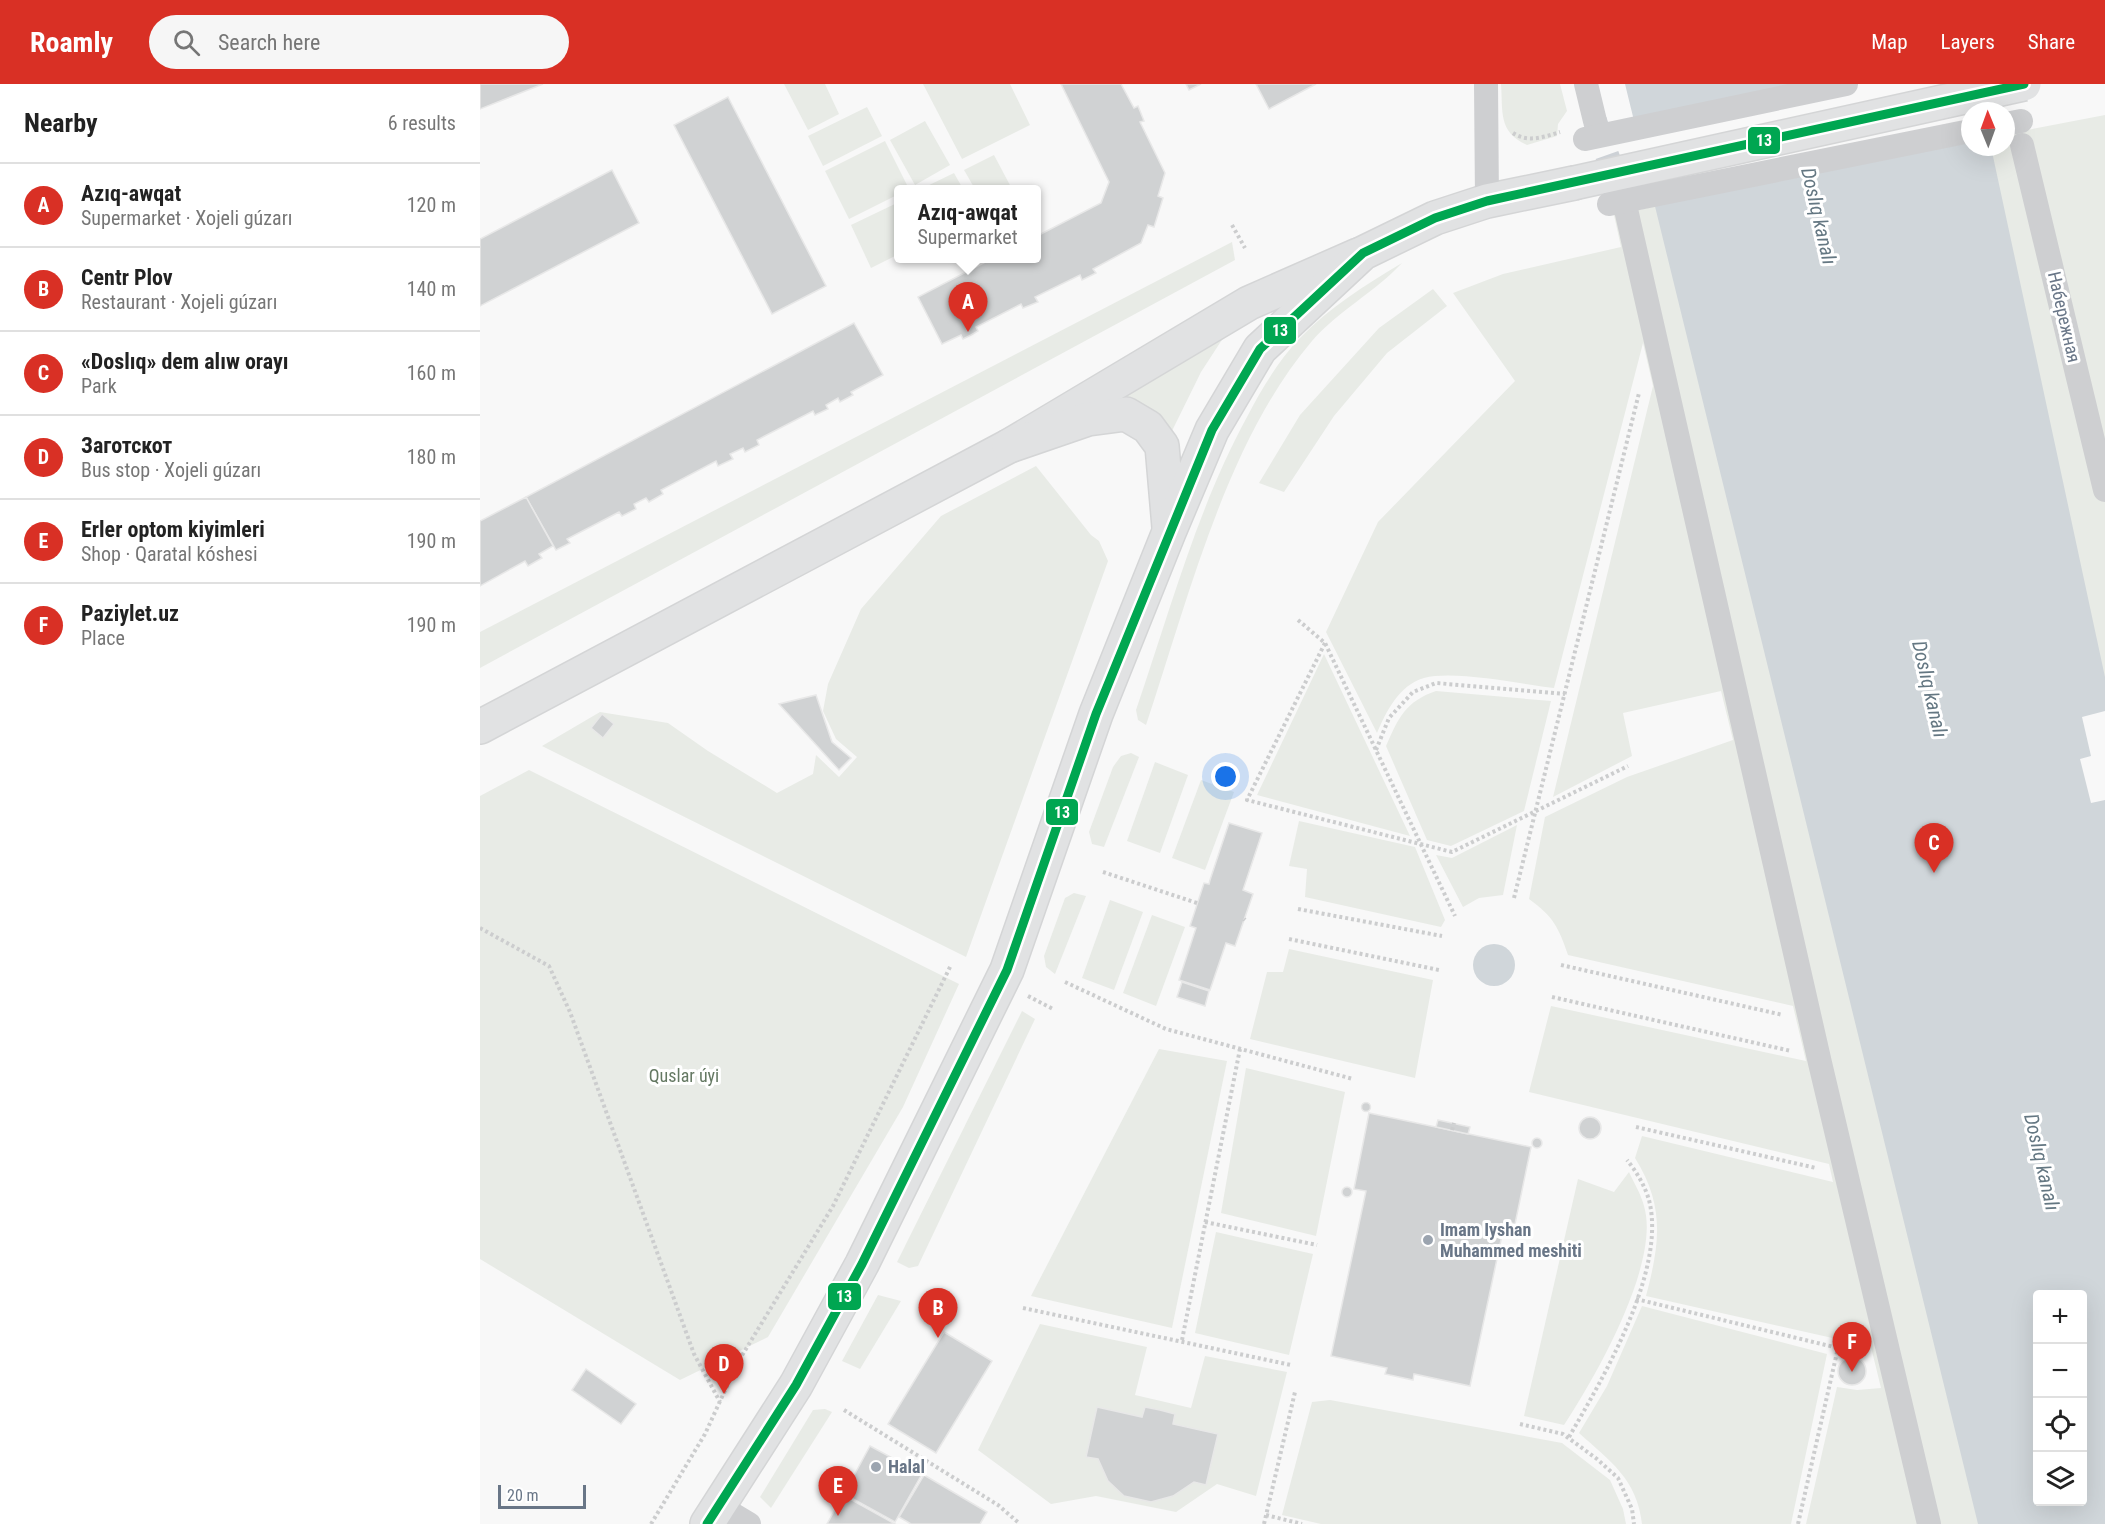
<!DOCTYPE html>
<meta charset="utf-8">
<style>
:root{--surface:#fff;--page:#f6f6f6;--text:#222;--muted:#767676;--line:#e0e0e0;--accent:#d93025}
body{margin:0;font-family:"Roboto Condensed",sans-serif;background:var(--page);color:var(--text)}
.controls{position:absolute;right:18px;bottom:18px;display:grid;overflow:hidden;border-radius:6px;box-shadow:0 6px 24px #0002}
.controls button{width:54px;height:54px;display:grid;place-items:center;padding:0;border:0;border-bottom:2px solid var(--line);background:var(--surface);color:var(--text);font:30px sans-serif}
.compass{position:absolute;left:1481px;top:18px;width:54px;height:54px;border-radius:50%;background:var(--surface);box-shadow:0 6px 24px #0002;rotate:359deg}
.scale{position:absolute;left:18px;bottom:15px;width:88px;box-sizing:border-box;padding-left:6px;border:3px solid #697687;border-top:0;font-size:16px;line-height:21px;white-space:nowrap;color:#697687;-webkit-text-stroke:4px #fff;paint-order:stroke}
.you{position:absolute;left:746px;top:693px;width:21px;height:21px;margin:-15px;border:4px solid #fff;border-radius:50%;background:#1a73e8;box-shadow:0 0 0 9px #1a73e833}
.badge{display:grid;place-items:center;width:39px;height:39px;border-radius:50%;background:var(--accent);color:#fff;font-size:20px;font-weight:700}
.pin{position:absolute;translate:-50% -50px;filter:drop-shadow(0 2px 3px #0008)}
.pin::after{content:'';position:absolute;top:32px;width:21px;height:18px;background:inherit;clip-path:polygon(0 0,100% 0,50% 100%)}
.popup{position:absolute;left:414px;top:101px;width:147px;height:78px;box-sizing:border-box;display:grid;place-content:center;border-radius:6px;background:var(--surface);filter:drop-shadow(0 2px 4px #0005);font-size:20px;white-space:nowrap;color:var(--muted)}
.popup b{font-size:22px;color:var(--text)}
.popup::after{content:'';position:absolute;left:50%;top:100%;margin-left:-12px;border:12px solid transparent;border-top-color:var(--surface)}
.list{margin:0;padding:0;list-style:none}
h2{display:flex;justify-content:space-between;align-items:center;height:78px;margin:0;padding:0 24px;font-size:26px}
h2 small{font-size:20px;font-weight:400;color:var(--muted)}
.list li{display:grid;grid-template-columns:39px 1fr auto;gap:18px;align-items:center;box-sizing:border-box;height:84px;padding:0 24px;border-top:2px solid var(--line)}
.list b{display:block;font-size:22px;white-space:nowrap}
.list p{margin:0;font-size:20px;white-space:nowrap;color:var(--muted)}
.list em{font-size:20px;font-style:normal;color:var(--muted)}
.icon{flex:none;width:33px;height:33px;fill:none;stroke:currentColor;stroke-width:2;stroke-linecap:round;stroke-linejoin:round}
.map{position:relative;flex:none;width:1625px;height:1440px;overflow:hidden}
header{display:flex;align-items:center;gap:36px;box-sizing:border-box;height:84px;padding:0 30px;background:var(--accent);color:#fff}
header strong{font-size:28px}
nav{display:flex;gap:33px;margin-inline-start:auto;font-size:21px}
.search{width:420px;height:54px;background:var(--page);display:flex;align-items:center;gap:15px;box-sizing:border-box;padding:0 21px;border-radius:33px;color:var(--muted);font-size:22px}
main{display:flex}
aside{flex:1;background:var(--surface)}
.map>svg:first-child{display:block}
.green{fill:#e8ebe6;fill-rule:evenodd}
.water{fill:#d0d6da;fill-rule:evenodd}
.pier{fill:#f8f8f8}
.building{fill:#d0d2d3;stroke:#e8e8e8;stroke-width:1.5}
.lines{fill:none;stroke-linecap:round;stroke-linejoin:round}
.street-tunnel{stroke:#cdd1d6;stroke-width:24;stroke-dasharray:24 12;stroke-linecap:butt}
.secondary-casing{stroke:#d4d5d6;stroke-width:36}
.primary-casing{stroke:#d4d5d6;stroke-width:36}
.path{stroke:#cccdce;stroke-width:4;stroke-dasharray:3 3;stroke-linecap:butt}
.street{stroke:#cecfd1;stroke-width:24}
.secondary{stroke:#e1e2e3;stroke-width:33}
.primary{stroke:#e1e2e3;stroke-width:33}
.primary-bridge-casing{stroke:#d4d5d6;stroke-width:36;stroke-linecap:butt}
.street-bridge{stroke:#cecfd1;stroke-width:24}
.primary-bridge{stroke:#e1e2e3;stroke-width:33}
.bus-1-casing{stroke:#fff;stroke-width:14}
.bus-1{stroke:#00a651;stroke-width:9}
.poi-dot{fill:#9ba4af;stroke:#fff;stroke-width:2}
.labels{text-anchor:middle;stroke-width:6;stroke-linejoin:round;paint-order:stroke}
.street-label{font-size:18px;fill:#697687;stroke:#fff}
.park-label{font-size:18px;fill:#657963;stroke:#fff}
.poi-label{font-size:18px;font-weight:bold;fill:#697687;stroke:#fff;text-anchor:start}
.water-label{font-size:20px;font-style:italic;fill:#647782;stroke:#fff}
.line-badge{stroke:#fff;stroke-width:2}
.badge-label{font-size:16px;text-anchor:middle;font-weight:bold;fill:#fff}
</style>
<header>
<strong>Roamly</strong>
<div class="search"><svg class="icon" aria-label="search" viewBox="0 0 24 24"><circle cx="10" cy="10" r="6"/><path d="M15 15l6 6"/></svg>Search here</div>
<nav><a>Map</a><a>Layers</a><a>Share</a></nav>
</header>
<main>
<aside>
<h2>Nearby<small>6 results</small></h2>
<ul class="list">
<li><span class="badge">A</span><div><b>Azıq-awqat</b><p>Supermarket · Xojeli gúzarı</p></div><em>120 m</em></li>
<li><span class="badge">B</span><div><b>Centr Plov</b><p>Restaurant · Xojeli gúzarı</p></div><em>140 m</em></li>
<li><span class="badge">C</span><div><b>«Doslıq» dem alıw orayı</b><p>Park</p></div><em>160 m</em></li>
<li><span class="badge">D</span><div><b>Заготскот</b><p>Bus stop · Xojeli gúzarı</p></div><em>180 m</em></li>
<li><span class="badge">E</span><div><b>Erler optom kiyimleri</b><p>Shop · Qaratal kóshesi</p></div><em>190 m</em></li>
<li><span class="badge">F</span><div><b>Paziylet.uz</b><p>Place</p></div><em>190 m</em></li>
</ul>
</aside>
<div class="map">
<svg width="1625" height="1440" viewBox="0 0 1625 1440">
<rect width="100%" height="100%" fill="#f8f8f8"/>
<g class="green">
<polygon points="304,0 345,0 359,30 328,46"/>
<polygon points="443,0 530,0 550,41 482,75"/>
<path d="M1021 0H1080L1087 27 1078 40 1077 52 1047 61C1018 48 1023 28 1021 0Z"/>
<polygon points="387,23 402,52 343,82 328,52"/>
<path d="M1625 31V1440H1326L1357 1303 1377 1306 1401 1304 1390 1259 1379 1260 1166 1212C1180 1159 1185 1122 1155 1074L1162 1052 1353 1098 1349 1080 1049 1008 1071 922 1326 977 1313 922 1088 871C1079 844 1073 832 1049 815L1065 733 1147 693 1253 656 1241 607 1143 629 1152 672 1073 713 1173 302 1163 259 1074 604C1041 600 974 586 944 594 919 601 906 628 897 649L846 548 898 438 1035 297 973 209 1023 190 1141 163 1134 131 1490 57V63H1526V50ZM1558 1210H1602V1418H1558Z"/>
<polygon points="445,37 470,81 435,101 410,56"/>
<polygon points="405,57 429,105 419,106 419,110 369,135 345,87"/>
<polygon points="514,71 532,105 495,105 484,86"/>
<polygon points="474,89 483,105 441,105"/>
<polygon points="419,118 419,170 391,184 371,141"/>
<polygon points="752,158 755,176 0,584 0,548"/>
<path d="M922 179C895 208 858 227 832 257 746 358 708 516 666 641L658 636 656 626C690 527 717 425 767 333 781 306 798 277 820 254 850 223 885 201 922 179Z"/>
<polygon points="953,205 967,222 907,269 854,332 804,408 779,399 820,331 899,244"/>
<polygon points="747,248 721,288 690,351 625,318"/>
<polygon points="556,382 611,451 619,457 628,477 486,873 62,662 120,628 188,639 228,667 297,709 333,690 336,671 359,693 377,673 356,655 343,627 348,600 381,525 461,432"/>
<polygon points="844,570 930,752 777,711"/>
<path d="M956 607 1071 617 1044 727 971 762 947 756 906 662C918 634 926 617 956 607Z"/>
<polygon points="651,669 659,673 624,763 612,760 609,748 633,683 641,672"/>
<polygon points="675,678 708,691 680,769 647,757"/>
<polygon points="49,686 479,900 423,1023 288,1253 200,1296 0,1175 0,712"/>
<polygon points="721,696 754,708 725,786 692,774"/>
<polygon points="819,737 935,763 965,836 961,843 825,813 827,785 809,782"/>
<polygon points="1037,741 1023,811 999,814 983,823 956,771 972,774"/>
<polygon points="594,809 606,812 575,890 566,883 564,872 585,814"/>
<polygon points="630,816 663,828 634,906 602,894"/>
<polygon points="672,831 705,843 676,922 643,909"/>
<polygon points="809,865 953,896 935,994 770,955 787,888 803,888"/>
<polygon points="542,927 555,935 438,1182 429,1184 417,1178"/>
<polygon points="679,965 747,977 692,1244 551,1212"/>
<polygon points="766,984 865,1008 836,1152 741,1129"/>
<path d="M1149 1088C1154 1099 1161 1110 1164 1122 1181 1179 1115 1294 1084 1341L1044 1332 1098 1095 1134 1108Z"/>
<polygon points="736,1148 833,1170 809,1271 715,1249"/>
<polygon points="398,1211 421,1217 380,1285 362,1277"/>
<path d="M1162 1222 1347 1270 1311 1440H1162C1157 1395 1130 1377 1099 1349L1127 1302Z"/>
<polygon points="560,1240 667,1263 655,1311 711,1324 725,1272 807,1288 776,1412 737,1400 696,1428 616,1412 571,1420 498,1366"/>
<polygon points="850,1316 1082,1359 1130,1396 1143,1425 1146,1440 841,1440 802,1431 832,1318"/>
<polygon points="345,1325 352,1328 291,1424 280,1413 333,1326"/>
</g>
<g class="water">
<path d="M1145 0H1498L1490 27V63H1511L1625 593V1440H1498ZM1558 1210H1602V1418H1558Z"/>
<circle cx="1014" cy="881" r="21"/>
</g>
<g class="pier">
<polygon points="1351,0 1501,0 1506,27 1490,27 1490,54 1172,121 1153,42"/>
<polygon points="1625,627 1625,716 1611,719 1600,675 1611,672 1602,633"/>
</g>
<g class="building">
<polygon points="0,0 63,0 0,25"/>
<polygon points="581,0 641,0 654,24 658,22 664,37 660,38 685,89 678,112 683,114 674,143 668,141 661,159 613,185 616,189 602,196 600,191 555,213 558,218 543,224 541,220 496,243 498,247 491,251 483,255 481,251 462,260 438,213 513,174 557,174 557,152 621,119 629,98"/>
<polygon points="706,0 721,0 709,6"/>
<polygon points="776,0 836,0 789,25"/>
<polygon points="248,13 346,202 292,230 194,41"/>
<polygon points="132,86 159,139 0,222 0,155"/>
<polygon points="374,239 403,291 371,308 373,311 360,318 358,314 346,321 348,325 335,331 333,327 277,356 279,361 265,368 263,364 250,370 253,375 238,382 236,377 181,406 183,410 169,418 166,414 154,420 156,425 142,432 139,428 87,455 90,459 76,466 46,413"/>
<polygon points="46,413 73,462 59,470 62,474 48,482 45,477 0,502 0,437"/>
<polygon points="336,611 352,658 371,674 359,686 299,620"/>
<polygon points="122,630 134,640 123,654 111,644"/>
<polygon points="749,739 782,749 763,806 773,810 755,862 746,859 730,906 699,896 716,844 710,842 724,799 729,800 730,796"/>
<polygon points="702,898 729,907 725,922 697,913"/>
<circle cx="886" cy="1023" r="4.5"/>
<polygon points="889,1029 1051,1063 1035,1140 1025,1137 990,1302 934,1290 933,1296 905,1290 907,1284 851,1272 886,1107 874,1105"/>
<circle cx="1110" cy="1044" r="11"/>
<polygon points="958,1036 990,1043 988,1050 956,1043"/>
<circle cx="1057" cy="1059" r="5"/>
<circle cx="867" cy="1108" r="5"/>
<circle cx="1039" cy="1145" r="5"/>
<polygon points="464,1248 512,1277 456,1369 408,1340"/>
<circle cx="1372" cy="1287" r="14"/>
<polygon points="106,1285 156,1320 141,1340 92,1306"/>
<polygon points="617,1323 662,1333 665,1323 680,1326 695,1330 693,1340 738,1350 726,1401 714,1398 693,1412 671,1418 644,1412 628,1397 618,1375 606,1373"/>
<polygon points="390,1362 442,1390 415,1438 364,1410"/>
<polygon points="444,1391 507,1428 500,1440 431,1440 419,1433"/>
<polygon points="363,1411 415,1440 347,1440"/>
</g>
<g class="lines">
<polyline class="street-tunnel" points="1115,37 1139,105"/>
<defs>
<polyline id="secondary" points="0,643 529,362 769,219 878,171"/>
<g id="primary">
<polyline points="529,362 608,335 646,330 668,343 682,362 689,443"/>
<polyline points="227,1440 316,1301 382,1180 527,886 616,630 689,448 732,346 780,265 883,169 955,134 1007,117 1094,99"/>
</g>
</defs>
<use href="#secondary" class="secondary-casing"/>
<use href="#primary" class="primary-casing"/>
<g class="path">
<path d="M1033 49C1048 59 1064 53 1080 48"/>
<polyline points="752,141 765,164"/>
<polyline points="818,536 845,559 975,832"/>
<polyline points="845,559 767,716 972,768 1148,682"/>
<polyline points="896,666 909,634 933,608 956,599 1085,610"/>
<polyline points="623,788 717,819"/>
<polyline points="1034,814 1159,309"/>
<polyline points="818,825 962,852"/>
<polyline points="764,835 765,836"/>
<polyline points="0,844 69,882 90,928 214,1270 240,1318"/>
<polyline points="809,855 959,886"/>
<polyline points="1081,881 1303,931"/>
<polyline points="585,898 686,945 873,995"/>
<polyline points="548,912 573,925"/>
<polyline points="1072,913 1311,967"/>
<polyline points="1156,1043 1336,1084"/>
<polyline points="972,1046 974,1039"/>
<polyline points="725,1138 837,1161"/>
<polyline points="1156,1215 1358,1264 1381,1265"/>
<polyline points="543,1224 811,1281"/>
<polyline points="702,1256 760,965"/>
<polyline points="364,1326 518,1421 540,1440"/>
<polyline points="1040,1340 1083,1350 1117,1375 1138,1394 1152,1425 1154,1440"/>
<path d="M1089 1353C1123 1294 1187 1186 1169 1116 1165 1102 1156 1087 1147 1076"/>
<polyline points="786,1431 822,1440"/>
<polyline points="171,1440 225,1350 258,1278 353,1122 471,881"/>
<polyline points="784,1440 815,1308"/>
<polyline points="1318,1440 1358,1264"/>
</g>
<g class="street">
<polyline points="1006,0 1007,117"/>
<polyline points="1106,0 1115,37"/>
<polyline points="1542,61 1625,406"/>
<polyline points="1145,121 1340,979 1449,1440"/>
<polyline points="239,1422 269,1440"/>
</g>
<use href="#secondary" class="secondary"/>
<use href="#primary" class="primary"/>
<defs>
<polyline id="primary-bridge" points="1094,99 1544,0"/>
</defs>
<use href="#primary-bridge" class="primary-bridge-casing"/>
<g class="street-bridge">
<polyline points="1526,40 1541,37"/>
<polyline points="1105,55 1366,0"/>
<polyline points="1129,120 1490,47"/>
</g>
<use href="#primary-bridge" class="primary-bridge"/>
<defs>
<polyline id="bus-1" points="227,1440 316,1301 382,1180 527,886 616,630 732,346 780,265 883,169 955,134 1007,117 1544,0"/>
</defs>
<use href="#bus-1" class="bus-1-casing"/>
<use href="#bus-1" class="bus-1"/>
</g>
<g class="poi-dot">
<circle cx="948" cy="1156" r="6"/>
<circle cx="396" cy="1383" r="6"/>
</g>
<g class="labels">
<g class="street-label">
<text transform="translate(1584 233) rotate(77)" y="6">Набережная</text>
</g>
<g class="park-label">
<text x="204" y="998">Quslar úyi</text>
</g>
<g class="poi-label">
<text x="960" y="1152">Imam Iyshan<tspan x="960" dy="21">Muhammed meshiti</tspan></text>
<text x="408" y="1389">Halal</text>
</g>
<g class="water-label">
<text transform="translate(1339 132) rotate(77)" y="7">Doslıq kanalı</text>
<text transform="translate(1450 605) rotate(77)" y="7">Doslıq kanalı</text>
<text transform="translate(1562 1078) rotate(77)" y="7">Doslıq kanalı</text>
</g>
</g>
<g class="line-badge">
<rect x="1267" y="42" width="34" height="29" rx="6" fill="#00a651"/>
<rect x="783" y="232" width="34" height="29" rx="6" fill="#00a651"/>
<rect x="565" y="714" width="34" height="28" rx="6" fill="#00a651"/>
<rect x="347" y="1198" width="35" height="29" rx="6" fill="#00a651"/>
</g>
<g class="badge-label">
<text x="1284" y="62">13</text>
<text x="800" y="252">13</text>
<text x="582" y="734">13</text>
<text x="364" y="1218">13</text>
</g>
</svg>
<div class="controls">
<button>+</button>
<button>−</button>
<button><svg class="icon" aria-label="locate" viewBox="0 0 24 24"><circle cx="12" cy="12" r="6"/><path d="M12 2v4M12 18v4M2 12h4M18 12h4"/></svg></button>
<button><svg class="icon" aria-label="layers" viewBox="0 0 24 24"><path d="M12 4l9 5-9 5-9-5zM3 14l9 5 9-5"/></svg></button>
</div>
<svg class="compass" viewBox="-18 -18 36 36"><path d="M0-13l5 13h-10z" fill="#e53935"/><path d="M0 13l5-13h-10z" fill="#767676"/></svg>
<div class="scale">20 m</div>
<div class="you"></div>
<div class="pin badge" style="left:488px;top:248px">A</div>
<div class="popup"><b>Azıq-awqat</b>Supermarket</div>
<div class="pin badge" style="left:458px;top:1254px">B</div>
<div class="pin badge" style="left:1454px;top:789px">C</div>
<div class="pin badge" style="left:244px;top:1310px">D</div>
<div class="pin badge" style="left:358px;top:1432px">E</div>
<div class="pin badge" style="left:1372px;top:1288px">F</div>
</div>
</main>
